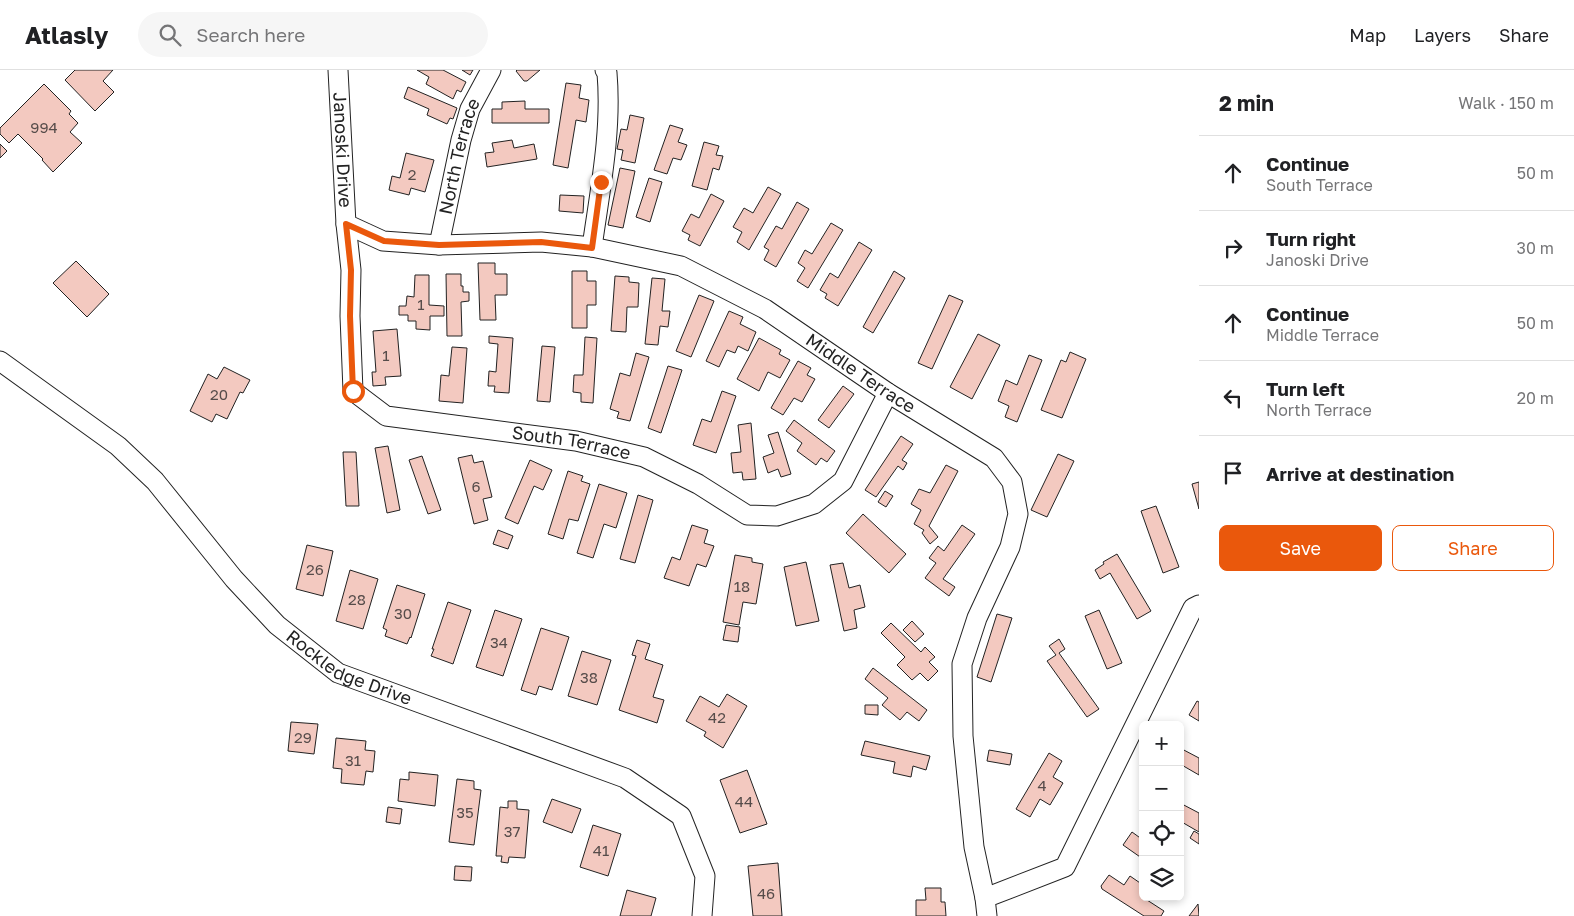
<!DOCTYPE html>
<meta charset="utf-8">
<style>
:root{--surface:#fff;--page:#f6f6f6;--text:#202124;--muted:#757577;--line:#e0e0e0;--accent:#ea580c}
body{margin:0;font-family:"Golos Text",sans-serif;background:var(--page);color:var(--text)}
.controls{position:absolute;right:15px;bottom:15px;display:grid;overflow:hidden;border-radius:8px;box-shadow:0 2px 8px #0003}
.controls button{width:45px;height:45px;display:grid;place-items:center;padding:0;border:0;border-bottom:1px solid var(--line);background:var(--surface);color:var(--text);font:25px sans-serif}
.stop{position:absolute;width:15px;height:15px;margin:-11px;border:4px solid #ea580c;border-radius:50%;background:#fff}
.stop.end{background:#ea580c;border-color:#fff;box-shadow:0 1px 5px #0008}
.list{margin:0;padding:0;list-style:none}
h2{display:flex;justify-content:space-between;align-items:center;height:65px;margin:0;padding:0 20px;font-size:21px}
h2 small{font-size:16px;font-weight:400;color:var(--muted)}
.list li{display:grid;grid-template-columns:32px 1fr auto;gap:15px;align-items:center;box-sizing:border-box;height:75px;padding:0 20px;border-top:1px solid var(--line)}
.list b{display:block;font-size:19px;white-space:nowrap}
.list p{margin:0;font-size:16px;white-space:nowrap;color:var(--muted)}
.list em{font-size:16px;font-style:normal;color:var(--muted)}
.actions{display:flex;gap:10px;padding:15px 20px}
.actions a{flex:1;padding:11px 0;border:1px solid var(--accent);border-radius:8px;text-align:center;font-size:18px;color:var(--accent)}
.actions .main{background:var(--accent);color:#fff}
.icon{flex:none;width:28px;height:28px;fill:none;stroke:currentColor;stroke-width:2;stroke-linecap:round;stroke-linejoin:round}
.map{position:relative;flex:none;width:1199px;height:846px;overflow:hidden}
header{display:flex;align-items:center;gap:30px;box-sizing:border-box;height:70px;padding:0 25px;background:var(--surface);border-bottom:1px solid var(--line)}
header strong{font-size:24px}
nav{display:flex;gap:28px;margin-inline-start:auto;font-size:18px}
.search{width:350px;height:45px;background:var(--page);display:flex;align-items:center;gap:12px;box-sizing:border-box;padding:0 18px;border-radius:28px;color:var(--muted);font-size:19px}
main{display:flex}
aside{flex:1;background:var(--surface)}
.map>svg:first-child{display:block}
.building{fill:#f3c9c0;stroke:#222}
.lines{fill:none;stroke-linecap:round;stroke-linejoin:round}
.minor-casing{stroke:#222;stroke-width:21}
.minor{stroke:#fff;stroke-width:19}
.route{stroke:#ea580c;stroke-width:6}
.labels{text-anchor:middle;stroke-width:4;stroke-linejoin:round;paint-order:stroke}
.number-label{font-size:15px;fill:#564c4a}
.street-label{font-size:18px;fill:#222;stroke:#fff}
</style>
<header>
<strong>Atlasly</strong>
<div class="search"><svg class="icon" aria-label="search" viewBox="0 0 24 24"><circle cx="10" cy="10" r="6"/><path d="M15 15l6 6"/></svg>Search here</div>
<nav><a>Map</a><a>Layers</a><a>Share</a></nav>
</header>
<main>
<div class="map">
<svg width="1199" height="846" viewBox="0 0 1199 846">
<rect width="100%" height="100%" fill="#fff"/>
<g class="building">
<polygon points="75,0 113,0 103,11 114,22 95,41 65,10"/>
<polygon points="417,0 443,0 466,12 461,22 457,20 453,29 426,14 429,7"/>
<polygon points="462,0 473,0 470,5"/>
<polygon points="517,0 540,0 527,11 524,11 516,1"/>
<polygon points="566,13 581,15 579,28 589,30 586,52 576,50 568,98 553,95"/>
<polygon points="44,14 71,41 69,44 78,53 70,62 82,73 53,102 42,90 43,89 18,64 9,73 0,64 0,58"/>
<polygon points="408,17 457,38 453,49 450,48 447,54 427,45 429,39 404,28"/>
<polygon points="525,31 525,39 549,39 549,53 492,53 492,39 502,39 502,32"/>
<polygon points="630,45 644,48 635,93 621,90 623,80 617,79 621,59 627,60"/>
<polygon points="670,55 683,59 678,72 687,75 681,90 673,88 667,104 654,100"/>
<polygon points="512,70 514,78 534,74 537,89 487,97 485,83 494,82 492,73"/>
<polygon points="704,72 719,76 716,85 723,86 719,100 713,98 707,120 692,116"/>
<polygon points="0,74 7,81 0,88"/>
<polygon points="406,83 434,90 425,122 411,118 409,125 389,120 392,106 400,108"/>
<polygon points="620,98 635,101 623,158 608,155"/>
<polygon points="649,108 662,112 650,152 636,147"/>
<polygon points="768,117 781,124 749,180 737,172 742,162 733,157 744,138 753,143"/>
<polygon points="711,124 724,131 700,176 688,170 690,165 682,161 691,144 699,148"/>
<polygon points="560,125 584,126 583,143 559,141"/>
<polygon points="797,132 809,139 776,197 764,190 769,180 764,177 776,156 782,159"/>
<polygon points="831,153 843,160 808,218 797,211 805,198 798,193 805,180 812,184"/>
<polygon points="859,172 872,180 838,236 825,228 827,224 820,220 830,203 838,208"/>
<polygon points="76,191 109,224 87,247 53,213"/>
<polygon points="478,193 495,193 495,204 507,204 507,225 495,225 496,250 480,250"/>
<polygon points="572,201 587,201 587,211 596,211 596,235 587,235 587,258 572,258"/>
<polygon points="894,201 905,208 873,263 863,257"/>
<polygon points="446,204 461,204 461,216 463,216 463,222 469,222 469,231 461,232 462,266 447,266"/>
<polygon points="415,205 429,205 429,235 444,236 444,246 430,246 430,260 416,259 416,251 408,251 408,245 399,245 399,236 406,236 407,226 414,227"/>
<polygon points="615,206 629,207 629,212 639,213 638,237 627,237 626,262 611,261"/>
<polygon points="652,208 665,209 662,241 670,241 668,257 660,256 658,275 645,274"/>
<polygon points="699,225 714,231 691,287 676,281"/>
<polygon points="949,225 963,231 932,299 918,293"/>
<polygon points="729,241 743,247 740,254 756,262 748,281 738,276 735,283 727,280 719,297 706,291"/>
<polygon points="397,259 401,306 385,307 386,315 373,316 372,302 376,302 373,261"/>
<polygon points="978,264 1000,275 972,329 950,317"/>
<polygon points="489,266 513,268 509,323 494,322 495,316 488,316 489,301 496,302 498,274 489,273"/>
<polygon points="585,267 597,268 593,333 581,332 581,323 573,322 574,305 583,305"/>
<polygon points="759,268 781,280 779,284 790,290 780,308 768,302 759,321 737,309"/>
<polygon points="542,276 555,277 550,332 537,331"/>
<polygon points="452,277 467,278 463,333 439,331 441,305 449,306"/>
<polygon points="1070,282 1086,289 1062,348 1041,340 1061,290 1066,292"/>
<polygon points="636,283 649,287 630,351 617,348 619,342 610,339 620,303 630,306"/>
<polygon points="1029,285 1042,290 1017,352 1005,347 1009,336 998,331 1006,310 1017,315"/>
<polygon points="798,291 811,298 807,305 815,309 802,332 794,328 783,345 771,338"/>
<polygon points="668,296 682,300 661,363 648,358"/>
<polygon points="224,297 250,310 243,323 240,322 227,349 216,344 212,352 190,341 208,304 217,309"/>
<polygon points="843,316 854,324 829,358 818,350"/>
<polygon points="722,321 736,326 716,383 693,375 702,349 711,352"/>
<polygon points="794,350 835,381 827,392 821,388 816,395 797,381 802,373 786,361"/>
<polygon points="751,353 756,409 743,410 742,402 733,403 731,383 741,382 738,355"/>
<polygon points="778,362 791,404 781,407 778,399 768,403 763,387 774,383 768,365"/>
<polygon points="901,366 913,374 902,390 907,393 903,400 898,396 876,427 865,420"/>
<polygon points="388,376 400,440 387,443 375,378"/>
<polygon points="343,382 356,382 359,436 346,436"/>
<polygon points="1058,384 1074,391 1047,447 1031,440"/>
<polygon points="472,385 474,393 483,391 492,427 483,429 488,450 474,454 458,388"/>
<polygon points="422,386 441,440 428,444 409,390"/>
<polygon points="530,390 552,400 543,420 534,416 518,454 505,448"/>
<polygon points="946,395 958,401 929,456 938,467 930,474 922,463 924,460 914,454 921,440 911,434 919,419 930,423"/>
<polygon points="568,401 583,406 581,411 590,414 578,451 569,449 563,469 548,464"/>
<polygon points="1199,412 1199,439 1192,414"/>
<polygon points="599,414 627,423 616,458 604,454 593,488 577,483"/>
<polygon points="885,421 893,426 886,437 878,432"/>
<polygon points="638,425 653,430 635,493 620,489"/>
<polygon points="1156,436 1179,497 1163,503 1141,441"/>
<polygon points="863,444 906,484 889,503 846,463"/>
<polygon points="692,455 708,460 704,473 714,476 706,497 697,494 689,516 664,508 672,487 680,490"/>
<polygon points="962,455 975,464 943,509 955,517 949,526 925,508 936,493 929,488 938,476 944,481"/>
<polygon points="498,460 513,466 508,479 493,474"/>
<polygon points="307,475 333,481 323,526 296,519"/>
<polygon points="1117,484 1151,541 1137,549 1110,503 1100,509 1095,500 1104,494 1103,492"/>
<polygon points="735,485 752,488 752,492 763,494 756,534 743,532 739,555 723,552"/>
<polygon points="806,492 819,551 796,556 784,497"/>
<polygon points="843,493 849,518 860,515 865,537 854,540 857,558 844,561 830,495"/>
<polygon points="350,500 378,509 363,559 336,551"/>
<polygon points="397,515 425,524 411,568 410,567 407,574 385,566 387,560 383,558"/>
<polygon points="448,532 471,540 453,594 431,586 434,579 432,579"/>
<polygon points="495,540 522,549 503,606 476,597"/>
<polygon points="1099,540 1122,593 1107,599 1085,546"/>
<polygon points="997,544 1012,548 991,612 977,607"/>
<polygon points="912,551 924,564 915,572 903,560"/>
<polygon points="891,553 921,582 925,577 935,587 929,592 938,601 928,611 920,603 912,610 897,595 905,587 881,563"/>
<polygon points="726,555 740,557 738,572 723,570"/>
<polygon points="541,558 569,567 552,620 539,616 536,625 521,620"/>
<polygon points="1059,569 1065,579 1059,583 1099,639 1087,647 1047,591 1056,585 1049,576"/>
<polygon points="637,570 650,574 645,589 663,595 653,627 664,630 657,653 619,640 636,586 632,585"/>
<polygon points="582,581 611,590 597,635 568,626"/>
<polygon points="873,598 927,640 919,651 907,642 900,650 882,635 888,628 865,609"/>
<polygon points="727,624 747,636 723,678 704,666 706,662 686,651 700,626 719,637"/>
<polygon points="1197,631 1199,632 1199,651 1189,645"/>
<polygon points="865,635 878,635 878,645 865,644"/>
<polygon points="291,652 318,654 314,684 288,681"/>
<polygon points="336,668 366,671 365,680 375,681 373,702 366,701 364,715 341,713 342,699 333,698"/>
<polygon points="865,671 930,686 926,700 913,696 911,707 893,703 895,692 861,685"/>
<polygon points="1180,678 1199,688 1199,705 1180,694"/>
<polygon points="989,680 1012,684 1010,695 987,691"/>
<polygon points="1049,683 1062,691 1053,707 1063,713 1050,735 1040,729 1030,747 1016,739"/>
<polygon points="747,700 767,754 740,763 720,710"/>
<polygon points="409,702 438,705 435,736 398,731 400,709 409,710"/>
<polygon points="457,709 474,711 474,719 481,720 474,775 449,772"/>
<polygon points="552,729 581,739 572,763 543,752"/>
<polygon points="508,731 517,731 517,739 529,740 525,788 509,787 508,793 501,792 502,786 496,786 500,737 508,738"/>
<polygon points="1180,733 1199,743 1199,762 1180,751"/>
<polygon points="388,737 402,739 400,754 386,752"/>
<polygon points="593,755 621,764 608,806 580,797"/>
<polygon points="1194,761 1199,764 1199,774 1190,768"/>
<polygon points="1132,762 1143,770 1143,789 1123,775"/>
<polygon points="778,793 782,846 753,846 748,796"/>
<polygon points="455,796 472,797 471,811 454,810"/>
<polygon points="1109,805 1124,815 1130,806 1143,815 1143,827 1148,827 1147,830 1164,841 1161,846 1144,846 1102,819 1101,816"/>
<polygon points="925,818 941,818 941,832 945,832 946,846 916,846 916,830 926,830"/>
<polygon points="627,820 656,828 651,846 620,846"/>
<polygon points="1198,834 1199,846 1189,846"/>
</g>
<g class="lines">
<defs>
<g id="minor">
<path id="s1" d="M338 0 346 154 383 171 439 175 541 172 592 177 681 196 765 239 888 323 994 388 1012 412 1018 444 1010 477 977 548 962 594 963 666 974 777 985 828"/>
<path id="s2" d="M346 154 351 200 350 246 353 321 386 346 576 371 644 387 698 414 747 445 777 446 814 434 843 411 888 323"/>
<path id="s3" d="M439 175 461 70 470 39 491 0"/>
<path d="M592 177C600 120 612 61 607 3L605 0"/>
<path id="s4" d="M0 291 118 376 155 411 234 509 277 555 338 603 625 708 681 746 705 806 702 846"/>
<polyline points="987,846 985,828 1065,797 1193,538 1199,535"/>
</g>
</defs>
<use href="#minor" class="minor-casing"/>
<use href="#minor" class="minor"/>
</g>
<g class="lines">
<polyline class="route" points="353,321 350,246 351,200 346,154 384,171 439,175 541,172 592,178 601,112"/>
</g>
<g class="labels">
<g class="number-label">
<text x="44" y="63">994</text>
<text x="412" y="110">2</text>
<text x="421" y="240">1</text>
<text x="386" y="291">1</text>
<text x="219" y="330">20</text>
<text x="476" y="422">6</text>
<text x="315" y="505">26</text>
<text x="742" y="522">18</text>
<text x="357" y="535">28</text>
<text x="403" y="549">30</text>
<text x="499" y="578">34</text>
<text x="589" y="613">38</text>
<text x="717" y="653">42</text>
<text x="303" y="673">29</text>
<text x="353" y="696">31</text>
<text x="1042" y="721">4</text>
<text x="744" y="737">44</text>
<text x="465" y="748">35</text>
<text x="512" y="767">37</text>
<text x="601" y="786">41</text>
<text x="766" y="829">46</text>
</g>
<g class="street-label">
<text dy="6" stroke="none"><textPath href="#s1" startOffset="80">Janoski Drive</textPath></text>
<text dy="6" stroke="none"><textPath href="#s3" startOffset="91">North Terrace</textPath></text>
<text dy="6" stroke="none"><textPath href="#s1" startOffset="705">Middle Terrace</textPath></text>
<text dy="6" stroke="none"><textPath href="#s2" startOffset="396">South Terrace</textPath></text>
<text dy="6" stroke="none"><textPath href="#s4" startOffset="470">Rockledge Drive</textPath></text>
</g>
</g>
</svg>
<div class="controls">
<button>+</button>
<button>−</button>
<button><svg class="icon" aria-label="locate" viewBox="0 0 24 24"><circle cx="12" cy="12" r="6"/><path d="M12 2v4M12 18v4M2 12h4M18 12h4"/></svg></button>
<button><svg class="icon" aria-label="layers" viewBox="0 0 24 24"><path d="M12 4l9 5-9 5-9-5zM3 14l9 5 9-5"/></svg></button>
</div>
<div class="stop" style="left:353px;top:321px"></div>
<div class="stop end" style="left:601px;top:112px"></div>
</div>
<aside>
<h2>2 min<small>Walk · 150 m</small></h2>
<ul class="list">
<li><svg class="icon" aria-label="ahead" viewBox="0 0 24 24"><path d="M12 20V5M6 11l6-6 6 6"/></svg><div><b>Continue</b><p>South Terrace</p></div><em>50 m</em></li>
<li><svg class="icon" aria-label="right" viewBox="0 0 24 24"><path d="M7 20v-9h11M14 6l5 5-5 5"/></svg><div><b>Turn right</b><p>Janoski Drive</p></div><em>30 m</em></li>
<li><svg class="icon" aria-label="ahead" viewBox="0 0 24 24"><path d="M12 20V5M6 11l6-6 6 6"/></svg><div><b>Continue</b><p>Middle Terrace</p></div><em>50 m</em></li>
<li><svg class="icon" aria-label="left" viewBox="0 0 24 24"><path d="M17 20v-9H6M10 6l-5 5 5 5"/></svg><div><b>Turn left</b><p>North Terrace</p></div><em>20 m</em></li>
<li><svg class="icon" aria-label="arrive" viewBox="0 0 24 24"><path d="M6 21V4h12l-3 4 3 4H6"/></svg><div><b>Arrive at destination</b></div></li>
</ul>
<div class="actions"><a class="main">Save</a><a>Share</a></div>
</aside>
</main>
